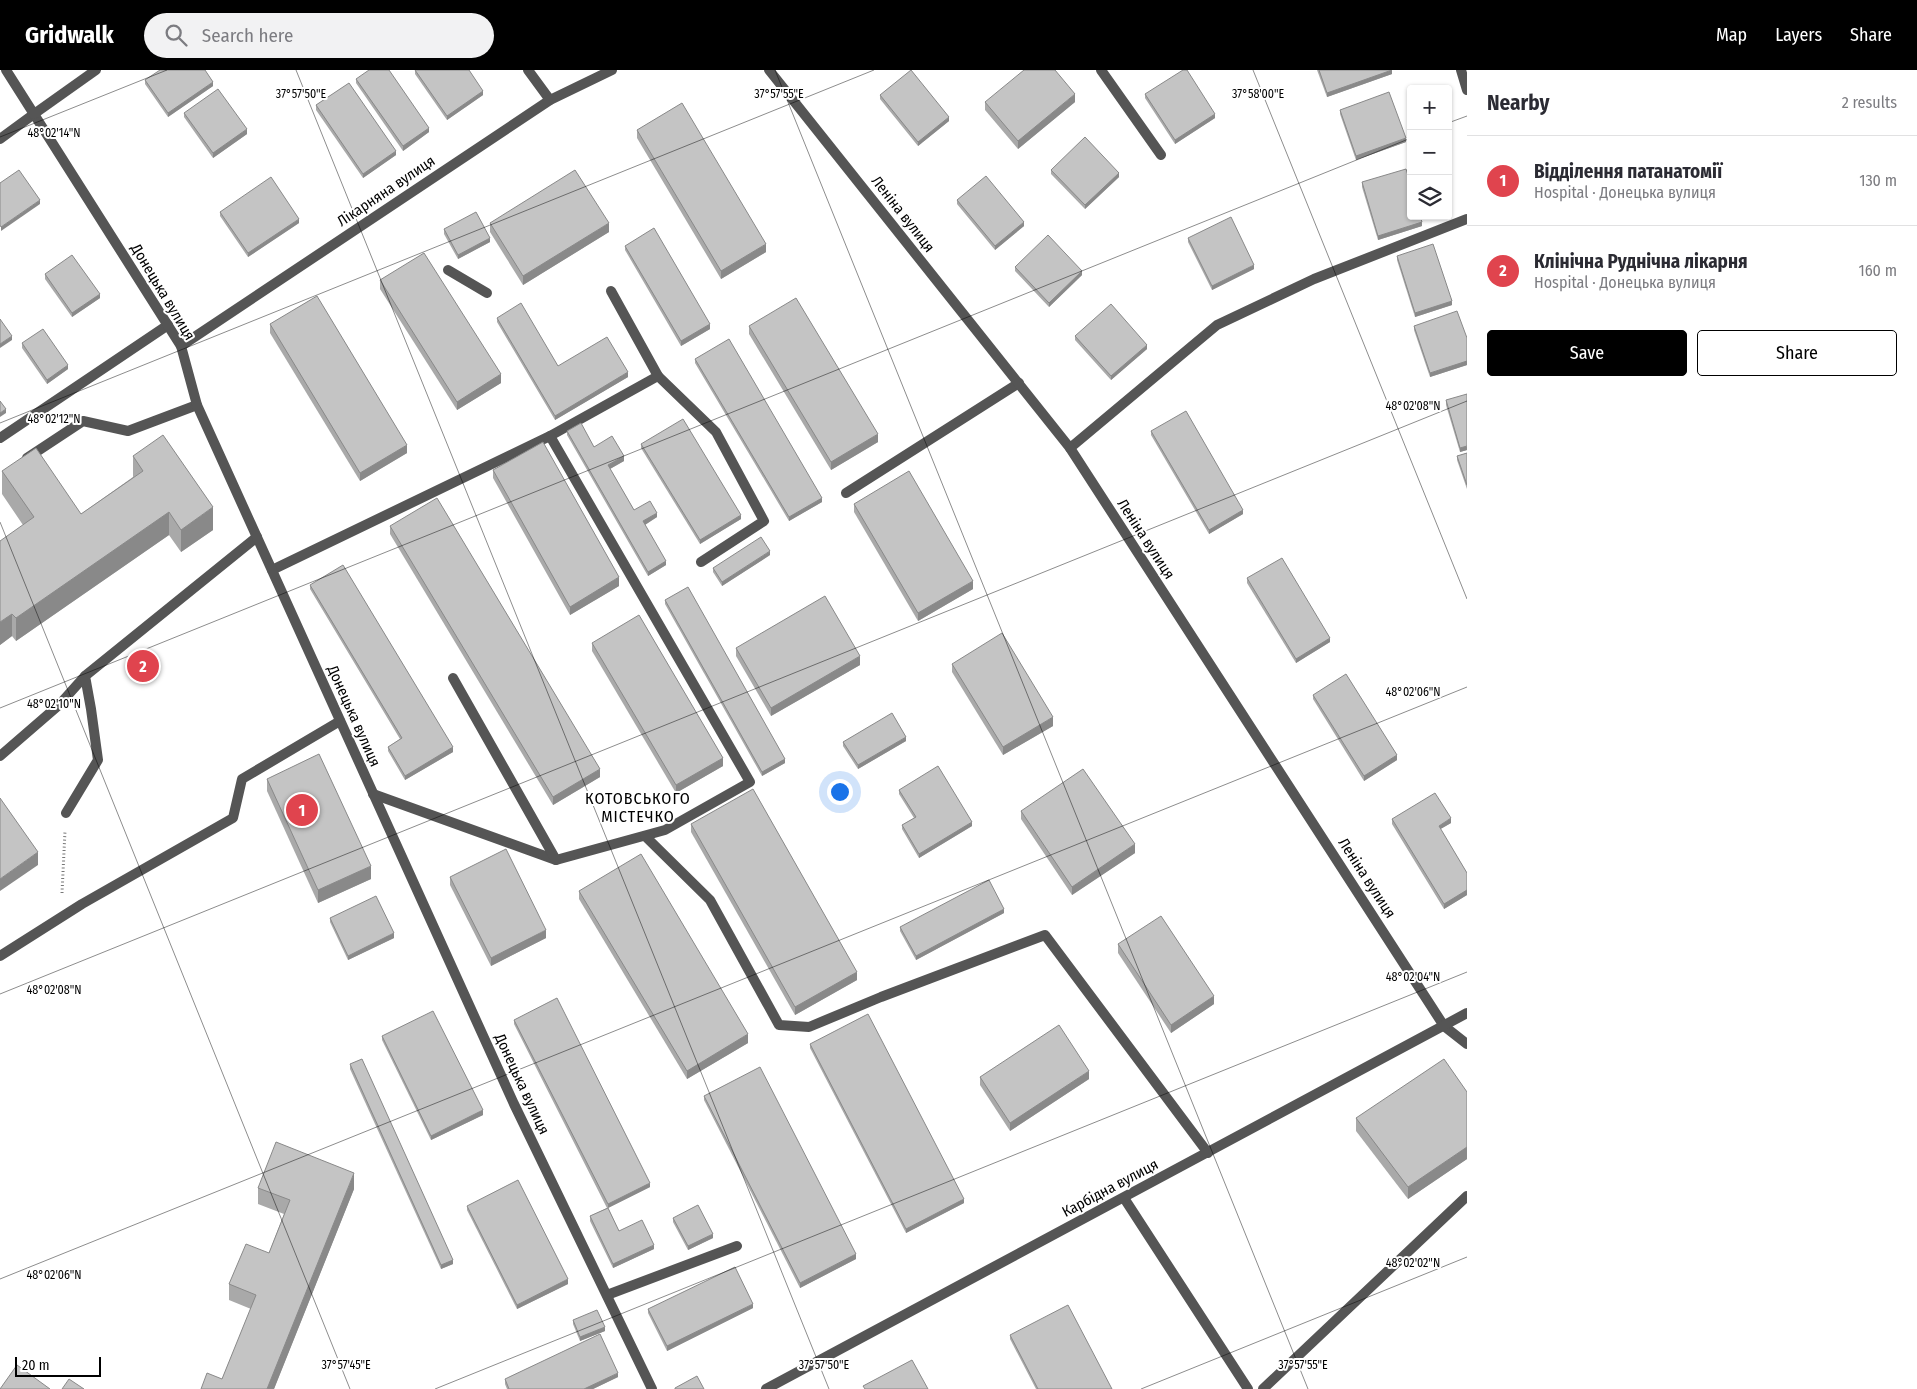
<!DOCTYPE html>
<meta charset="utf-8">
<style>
:root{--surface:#fff;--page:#f2f2f3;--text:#2b2b33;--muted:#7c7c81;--line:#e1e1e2;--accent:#000}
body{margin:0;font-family:"Fira Sans Condensed",sans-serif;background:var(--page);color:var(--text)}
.controls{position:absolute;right:15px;top:15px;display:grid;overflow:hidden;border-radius:5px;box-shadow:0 1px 4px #0004}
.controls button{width:45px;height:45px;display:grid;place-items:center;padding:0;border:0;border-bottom:1px solid var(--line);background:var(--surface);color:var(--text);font:25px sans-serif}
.scale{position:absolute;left:15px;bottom:12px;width:86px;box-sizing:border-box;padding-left:5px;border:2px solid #000;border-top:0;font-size:14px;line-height:18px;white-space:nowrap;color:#000;-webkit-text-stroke:4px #fff;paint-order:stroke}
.you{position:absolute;left:839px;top:721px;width:18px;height:18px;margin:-12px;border:4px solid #fff;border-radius:50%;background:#1a73e8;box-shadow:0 0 0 8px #1a73e833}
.badge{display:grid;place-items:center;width:32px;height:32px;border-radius:50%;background:var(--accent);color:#fff;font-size:16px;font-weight:700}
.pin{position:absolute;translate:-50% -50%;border:2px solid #fff;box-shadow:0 1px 5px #0006}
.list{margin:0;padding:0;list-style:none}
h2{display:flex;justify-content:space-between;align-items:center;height:65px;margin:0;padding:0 20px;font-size:21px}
h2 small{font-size:16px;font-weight:400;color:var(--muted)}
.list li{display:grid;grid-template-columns:32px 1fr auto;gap:15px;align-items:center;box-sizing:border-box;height:90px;padding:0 20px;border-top:1px solid var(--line)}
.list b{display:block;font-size:19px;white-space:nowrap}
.list p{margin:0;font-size:16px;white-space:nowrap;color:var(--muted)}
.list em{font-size:16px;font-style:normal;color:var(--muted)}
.actions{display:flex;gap:10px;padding:15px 20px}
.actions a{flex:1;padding:11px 0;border:1px solid var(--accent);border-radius:5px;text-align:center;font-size:18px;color:var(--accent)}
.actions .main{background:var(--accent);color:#fff}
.icon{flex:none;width:28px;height:28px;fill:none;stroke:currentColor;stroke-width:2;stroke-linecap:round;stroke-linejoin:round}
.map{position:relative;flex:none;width:1467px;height:1319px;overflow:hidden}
header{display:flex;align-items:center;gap:30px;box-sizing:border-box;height:70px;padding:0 25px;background:var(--accent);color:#fff}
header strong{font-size:24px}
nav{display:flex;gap:28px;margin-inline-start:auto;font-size:18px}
.search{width:350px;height:45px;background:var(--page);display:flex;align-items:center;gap:12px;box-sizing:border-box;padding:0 18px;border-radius:28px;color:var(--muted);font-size:19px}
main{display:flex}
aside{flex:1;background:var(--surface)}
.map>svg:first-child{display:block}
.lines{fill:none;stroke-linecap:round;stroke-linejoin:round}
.path{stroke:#777;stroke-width:3;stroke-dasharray:1 2.5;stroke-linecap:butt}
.service{stroke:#555;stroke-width:10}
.minor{stroke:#555;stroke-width:10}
.tertiary{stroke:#555;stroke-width:10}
.wall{fill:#a9a9a9}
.shaded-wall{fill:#898989}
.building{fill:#c4c4c4;stroke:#898989}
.ticks{fill:none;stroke:#000;stroke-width:1;stroke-opacity:0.45}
.labels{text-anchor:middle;stroke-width:4;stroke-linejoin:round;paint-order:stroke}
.street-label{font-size:15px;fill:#000;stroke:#fff}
.neighbourhood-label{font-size:16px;letter-spacing:1px;fill:#000;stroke:#fff}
.ticks-label{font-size:12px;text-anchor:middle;fill:#000;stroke:#fff;stroke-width:4;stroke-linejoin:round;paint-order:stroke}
</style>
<header>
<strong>Gridwalk</strong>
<div class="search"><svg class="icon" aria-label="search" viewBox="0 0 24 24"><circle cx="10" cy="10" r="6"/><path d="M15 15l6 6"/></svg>Search here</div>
<nav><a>Map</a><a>Layers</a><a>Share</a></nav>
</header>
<main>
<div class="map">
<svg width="1467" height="1319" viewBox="0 0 1467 1319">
<rect width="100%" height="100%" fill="#fff"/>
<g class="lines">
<polyline class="path" points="62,823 65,761"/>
<g class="service">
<polyline points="0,69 34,44"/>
<polyline points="448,200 487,223"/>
<polyline points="658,306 716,362 764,451 701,492"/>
<polyline points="550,366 658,306 611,221"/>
<polyline points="0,368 168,255"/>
<polyline points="1070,378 1217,255 1314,209 1467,149"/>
<polyline points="27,388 83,351 128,361 197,335"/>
<polyline points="846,423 1019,313"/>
<polyline points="272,500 550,366 750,712 665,760 556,790 373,724"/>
<polyline points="453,608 556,790"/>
<polyline points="0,686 59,635 85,606"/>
<polyline points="66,743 98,690 91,639 85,606 257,467"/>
<polyline points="645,766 710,830 779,955 809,957 881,927 1045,865 1208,1083"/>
<polyline points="0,886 82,834 233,748 242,709 340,651"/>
<polyline points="1124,1128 1248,1319"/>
<polyline points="607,1225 737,1176"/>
<polyline points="1263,1319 1467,1126"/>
</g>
<g class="minor">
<polyline points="6,0 181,276 197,335 514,1034 652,1319"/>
<polyline points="528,0 550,30"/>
<polyline points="769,0 1070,378 1444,956 1467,974"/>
<polyline points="1101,0 1161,85"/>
<polyline points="34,44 96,0"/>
<polyline points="181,276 550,30 612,0"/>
<polyline points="766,1319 1467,943"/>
</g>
<polyline class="tertiary" points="1461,0 1467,20"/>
</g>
<g class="wall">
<polygon points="415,0 483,25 447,50 415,4"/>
<polygon points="1317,0 1392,0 1392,4 1327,27"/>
<polygon points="356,9 429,62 403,81 356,13"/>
<polygon points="145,10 213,16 168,47 145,14"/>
<polygon points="1145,24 1215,48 1175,74 1145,28"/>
<polygon points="880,25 949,51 918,76 880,29"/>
<polygon points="985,32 1075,32 1018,79 985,40"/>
<polygon points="316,35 396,85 363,108 316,40"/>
<polygon points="1340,40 1406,72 1356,90 1340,44"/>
<polygon points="184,43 247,64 213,88 184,47"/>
<polygon points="637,60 766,182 721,209 637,68"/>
<polygon points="1051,100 1119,107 1085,139 1051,104"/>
<polygon points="1362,112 1422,156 1378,170 1362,117"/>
<polygon points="957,130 1024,156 995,180 957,134"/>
<polygon points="220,142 299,153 248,187 220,146"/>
<polygon points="490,153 609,162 523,215 490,162"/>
<polygon points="444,159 490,172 458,189 444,164"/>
<polygon points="1188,168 1254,199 1212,220 1188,172"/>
<polygon points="625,176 710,259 681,276 625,180"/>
<polygon points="1397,186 1452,235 1415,247 1397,190"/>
<polygon points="1015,197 1082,205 1049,237 1015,201"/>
<polygon points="45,204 100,228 72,247 45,209"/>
<polygon points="380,210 501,313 457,340 380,219"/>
<polygon points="497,248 558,296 628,307 555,350 497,252"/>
<polygon points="270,254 407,383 360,411 270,263"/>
<polygon points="749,256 878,372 831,400 749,264"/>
<polygon points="1414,256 1467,268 1467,295 1430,307 1414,260"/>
<polygon points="1075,266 1147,279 1111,310 1075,270"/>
<polygon points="22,273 68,299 47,314 22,278"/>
<polygon points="695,289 822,432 789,451 695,293"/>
<polygon points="1446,330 1467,380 1460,382 1446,335"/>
<polygon points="567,361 594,377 624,391 610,399 634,440 657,447 645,455 666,495 648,506 567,365"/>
<polygon points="1151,361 1243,444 1209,464 1151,365"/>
<polygon points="641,374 741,449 700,474 641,378"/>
<polygon points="1467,383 1467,419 1457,390 1457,386"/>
<polygon points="133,386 213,460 181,482 169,465 16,571 12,566 0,575 23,455 2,424 2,401 81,444 133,407"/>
<polygon points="493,400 619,516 570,545 493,408"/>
<polygon points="854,434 973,519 918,551 854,442"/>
<polygon points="390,456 600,707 553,735 390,464"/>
<polygon points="770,485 722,516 713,502 713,498"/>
<polygon points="1247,508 1330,572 1296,593 1247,513"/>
<polygon points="310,515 453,682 405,710 388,681 388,677 400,669 310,519"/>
<polygon points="665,530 785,693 762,706 665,534"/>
<polygon points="592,573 723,696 676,723 592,581"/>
<polygon points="736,578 860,595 771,646 736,586"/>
<polygon points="952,594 1053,656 1003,685 952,602"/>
<polygon points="1313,625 1397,690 1364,711 1313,629"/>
<polygon points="906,671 858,699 843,676 843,672"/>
<polygon points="267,709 371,809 318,833 267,721"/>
<polygon points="899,720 972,756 919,788 902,759 902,755 914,748 899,724"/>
<polygon points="1021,741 1135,783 1072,825 1021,749"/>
<polygon points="1392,749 1451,753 1440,759 1467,803 1467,825 1444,839 1392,754"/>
<polygon points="691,754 857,910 795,945 691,762"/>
<polygon points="450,807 546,868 491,896 450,815"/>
<polygon points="579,821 748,973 687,1009 579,829"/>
<polygon points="1004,843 916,890 900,861 900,857"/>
<polygon points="330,848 394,868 348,890 330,852"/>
<polygon points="1118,874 1214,934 1171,963 1118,883"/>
<polygon points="514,950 650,1117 608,1138 619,1161 654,1179 613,1198 590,1151 590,1146 607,1138 514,954"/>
<polygon points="382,966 483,1045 431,1070 382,970"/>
<polygon points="810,974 964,1133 906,1163 810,978"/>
<polygon points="350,994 453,1194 441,1199 350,999"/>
<polygon points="980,1007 1089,1009 1010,1061 980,1015"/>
<polygon points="1467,1022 1467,1089 1408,1129 1356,1061 1356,1048"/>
<polygon points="704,1026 856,1189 800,1218 704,1030"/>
<polygon points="258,1118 354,1119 274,1319 201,1319 222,1309 251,1239 229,1230 229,1214 269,1183 284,1144 258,1134"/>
<polygon points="467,1136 568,1214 517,1239 467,1140"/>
<polygon points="673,1148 713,1168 688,1180 673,1152"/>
<polygon points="753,1238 667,1281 648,1243 648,1239"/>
<polygon points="573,1250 605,1261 580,1271 573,1254"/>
<polygon points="1010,1265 1112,1319 1036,1319 1010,1269"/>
<polygon points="618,1307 593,1319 507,1319 505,1314 505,1309"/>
</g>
<g class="shaded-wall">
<polygon points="1392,0 1392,4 1327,27 1327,23"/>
<polygon points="213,12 213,16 168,47 168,43"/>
<polygon points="483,21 483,25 447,50 447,46"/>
<polygon points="1075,24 1075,32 1018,79 1018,71"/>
<polygon points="1215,44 1215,48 1175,74 1175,70"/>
<polygon points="949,47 949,51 918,76 918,72"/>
<polygon points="429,58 429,62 403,81 403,76"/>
<polygon points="247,59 247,64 213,88 213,83"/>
<polygon points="1406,68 1406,72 1356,90 1356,86"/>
<polygon points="396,81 396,85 363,108 363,104"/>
<polygon points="1119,103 1119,107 1085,139 1085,135"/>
<polygon points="40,130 40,134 1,161 1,157"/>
<polygon points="299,149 299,153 248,187 248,183"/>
<polygon points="1024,152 1024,156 995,180 995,176"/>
<polygon points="1422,152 1422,156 1378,170 1378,166"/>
<polygon points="609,153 609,162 523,215 523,206"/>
<polygon points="490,168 490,172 458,189 458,185"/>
<polygon points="766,174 766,182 721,209 721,201"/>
<polygon points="1254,195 1254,199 1212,220 1212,216"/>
<polygon points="1082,201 1082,205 1049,237 1049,233"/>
<polygon points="100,224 100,228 72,247 72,243"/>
<polygon points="1452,231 1452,235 1415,247 1415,243"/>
<polygon points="710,254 710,259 681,276 681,271"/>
<polygon points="12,266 12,270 0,278 0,274"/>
<polygon points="1147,275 1147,279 1111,310 1111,306"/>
<polygon points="1467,291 1467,295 1430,307 1430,303"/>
<polygon points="68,295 68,299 47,314 47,310"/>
<polygon points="628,302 628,307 555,350 555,346"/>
<polygon points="501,304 501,313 457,340 457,332"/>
<polygon points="6,339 6,343 0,347 0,343"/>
<polygon points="878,364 878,372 831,400 831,392"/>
<polygon points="407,375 407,383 360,411 360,403"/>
<polygon points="1467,376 1467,380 1460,382 1460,378"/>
<polygon points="624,386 624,391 608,400 608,395"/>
<polygon points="822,428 822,432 789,451 789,447"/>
<polygon points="213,437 213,460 181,482 181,460"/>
<polygon points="1243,440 1243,444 1209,464 1209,460"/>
<polygon points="169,442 169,465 16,571 16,548"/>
<polygon points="657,443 657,447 643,456 643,451"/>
<polygon points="741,445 741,449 700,474 700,470"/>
<polygon points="770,481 770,485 722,516 722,512"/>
<polygon points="666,491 666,495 648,506 648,502"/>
<polygon points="619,507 619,516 570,545 570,537"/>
<polygon points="973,511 973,519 918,551 918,543"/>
<polygon points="12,544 12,566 0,575 0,552"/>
<polygon points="1330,568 1330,572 1296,593 1296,589"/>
<polygon points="860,586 860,595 771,646 771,638"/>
<polygon points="1053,647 1053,656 1003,685 1003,677"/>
<polygon points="906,667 906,671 858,699 858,695"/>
<polygon points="453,677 453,682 405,710 405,706"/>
<polygon points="1397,685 1397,690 1364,711 1364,706"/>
<polygon points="723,688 723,696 676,723 676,715"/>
<polygon points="785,689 785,693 762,706 762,702"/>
<polygon points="600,699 600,707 553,735 553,727"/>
<polygon points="1451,748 1451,753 1439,760 1439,756"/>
<polygon points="972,752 972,756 919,788 919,784"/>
<polygon points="1135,774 1135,783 1072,825 1072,817"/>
<polygon points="38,782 38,795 0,821 0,809"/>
<polygon points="371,796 371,809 318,833 318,820"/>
<polygon points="1467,820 1467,825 1444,839 1444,834"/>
<polygon points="1004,839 1004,843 916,890 916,886"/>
<polygon points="546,860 546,868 491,896 491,888"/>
<polygon points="394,863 394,868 348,890 348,886"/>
<polygon points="857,902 857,910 795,945 795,937"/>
<polygon points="1214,926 1214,934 1171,963 1171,955"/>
<polygon points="748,964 748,973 687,1009 687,1001"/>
<polygon points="1089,1001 1089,1009 1010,1061 1010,1053"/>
<polygon points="483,1040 483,1045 431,1070 431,1066"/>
<polygon points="1467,1077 1467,1089 1408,1129 1408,1117"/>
<polygon points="354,1103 354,1119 274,1319 267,1319"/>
<polygon points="650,1113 650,1117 608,1138 608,1134"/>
<polygon points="964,1129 964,1133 906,1163 906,1159"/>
<polygon points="713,1164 713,1168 688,1180 688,1176"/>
<polygon points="654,1175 654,1179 613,1198 613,1194"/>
<polygon points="856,1184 856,1189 800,1218 800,1213"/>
<polygon points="453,1190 453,1194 441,1199 441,1195"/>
<polygon points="568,1209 568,1214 517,1239 517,1235"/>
<polygon points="753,1234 753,1238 667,1281 667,1276"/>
<polygon points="605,1257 605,1261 580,1271 580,1267"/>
<polygon points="618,1303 618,1307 593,1319 584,1319"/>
</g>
<g class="building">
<polygon points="160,0 205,0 213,12 168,43 145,10"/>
<polygon points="369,0 389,0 429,58 403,76 356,9"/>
<polygon points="415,0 469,0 483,21 447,46"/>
<polygon points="911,0 949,47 918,72 880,25"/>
<polygon points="1024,0 1055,0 1075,24 1018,71 985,32"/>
<polygon points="1183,0 1187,0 1215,44 1175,70 1145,24"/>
<polygon points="1319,0 1392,0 1327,23"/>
<polygon points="349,13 396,81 363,104 316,35"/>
<polygon points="218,19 247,59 213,83 184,43"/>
<polygon points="1389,22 1406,68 1356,86 1340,40"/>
<polygon points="682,33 766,174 721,201 637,60"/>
<polygon points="1085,67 1119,103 1085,135 1051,100"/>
<polygon points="1406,99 1411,115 1411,146 1420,146 1422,152 1378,166 1362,112"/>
<polygon points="19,100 40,130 1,157 0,155 0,113"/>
<polygon points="575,100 609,153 523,206 490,153"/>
<polygon points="986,106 1024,152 995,176 957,130"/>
<polygon points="271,107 299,149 248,183 220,142"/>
<polygon points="476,142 490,168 458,185 444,159"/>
<polygon points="1231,147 1254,195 1212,216 1188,168"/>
<polygon points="654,158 710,254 681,271 625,176"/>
<polygon points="1048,165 1082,201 1049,233 1015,197"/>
<polygon points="1433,174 1452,231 1415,243 1397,186"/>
<polygon points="424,183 501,304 457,332 380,210"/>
<polygon points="72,185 100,224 72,243 45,204"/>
<polygon points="317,226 407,375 360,403 270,254"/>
<polygon points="796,228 878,364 831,392 749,256"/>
<polygon points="521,233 558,296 607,267 628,302 555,346 497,248"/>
<polygon points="1111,234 1147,275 1111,306 1075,266"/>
<polygon points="1457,241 1467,268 1467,291 1430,303 1414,256"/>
<polygon points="0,249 12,266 0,274"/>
<polygon points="43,259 68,295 47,310 22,273"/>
<polygon points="729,269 822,428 789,447 695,289"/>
<polygon points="1467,324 1467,376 1460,378 1446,330"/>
<polygon points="0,331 6,339 0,343"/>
<polygon points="1186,341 1243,440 1209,460 1151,361"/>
<polygon points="683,349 741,445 700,470 641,374"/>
<polygon points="581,353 594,377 612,366 624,386 608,395 634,440 650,431 657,443 643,451 666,491 648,502 567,361"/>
<polygon points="163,365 213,437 181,460 169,442 16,548 12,544 0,552 0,471 34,447 2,401 36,378 81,444 143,401 133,386"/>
<polygon points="543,372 619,507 570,537 493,400"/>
<polygon points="1467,383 1467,415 1457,386"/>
<polygon points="909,401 973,511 918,543 854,434"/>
<polygon points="437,428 600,699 553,727 390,456"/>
<polygon points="761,467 770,481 722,512 713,498"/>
<polygon points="1282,488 1330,568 1296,589 1247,508"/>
<polygon points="343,495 453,677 405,706 388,677 402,668 310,515"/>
<polygon points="688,517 785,689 762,702 665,530"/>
<polygon points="825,526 860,586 771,638 736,578"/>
<polygon points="639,545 723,688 676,715 592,573"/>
<polygon points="1002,563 1053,647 1003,677 952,594"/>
<polygon points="1346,604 1397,685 1364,706 1313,625"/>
<polygon points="892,643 906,667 858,695 843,672"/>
<polygon points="319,684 371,796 318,820 267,709"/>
<polygon points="938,696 972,752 919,784 902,755 916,747 899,720"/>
<polygon points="1083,699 1135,774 1072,817 1021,741"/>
<polygon points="753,719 857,902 795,937 691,754"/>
<polygon points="1435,723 1451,748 1439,756 1467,803 1467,820 1444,834 1392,749"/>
<polygon points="0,728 38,782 0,809"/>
<polygon points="506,779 546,860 491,888 450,807"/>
<polygon points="641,784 748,964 687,1001 579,821"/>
<polygon points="989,810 1004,839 916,886 900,857"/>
<polygon points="376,826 394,863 348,886 330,848"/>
<polygon points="1161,846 1214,926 1171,955 1118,874"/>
<polygon points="557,928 650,1113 608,1134 514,950"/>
<polygon points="433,941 483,1040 431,1066 382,966"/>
<polygon points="868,944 964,1129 906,1159 810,974"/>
<polygon points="1059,955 1089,1001 1010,1053 980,1007"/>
<polygon points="362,989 453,1190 441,1195 350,994"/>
<polygon points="1444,989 1467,1022 1467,1077 1408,1117 1356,1048"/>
<polygon points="760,997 856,1184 800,1213 704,1026"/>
<polygon points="276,1072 354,1103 267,1319 201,1319 207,1303 222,1309 256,1225 229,1214 246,1174 269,1183 290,1130 258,1118"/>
<polygon points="518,1110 568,1209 517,1235 467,1136"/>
<polygon points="698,1135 713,1164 688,1176 673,1148"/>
<polygon points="608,1138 619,1161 642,1150 654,1175 613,1194 590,1146"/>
<polygon points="735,1197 753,1234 667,1276 648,1239"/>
<polygon points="1068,1235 1112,1319 1038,1319 1010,1265"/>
<polygon points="597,1240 605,1257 580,1267 573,1250"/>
<polygon points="600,1264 618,1303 584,1319 509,1319 505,1309"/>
<polygon points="912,1290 928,1319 865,1319 863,1316"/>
<polygon points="17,1295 50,1319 0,1319"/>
<polygon points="697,1306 704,1319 675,1319 675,1318"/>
<polygon points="69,1309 84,1319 62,1319"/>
</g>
<path class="ticks" d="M296 0 829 1319M775 0 1308 1319M1253 0 1467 529M1448 53 1467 46M0 67 167 0M0 353 874 0M0 452 350 1319M0 638 1411 68M0 924 1467 331M0 1209 1467 617M435 1319 1467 902M1141 1319 1467 1187"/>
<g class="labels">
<g class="street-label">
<text transform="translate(386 121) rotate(-34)" y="5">Лікарняна вулиця</text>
<text transform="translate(903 144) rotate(52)" y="5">Леніна вулиця</text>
<text transform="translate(163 222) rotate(59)" y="5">Донецька вулиця</text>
<text transform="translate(1146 469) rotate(57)" y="5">Леніна вулиця</text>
<text transform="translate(354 646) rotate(66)" y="5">Донецька вулиця</text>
<text transform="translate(1367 808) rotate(57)" y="5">Леніна вулиця</text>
<text transform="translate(522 1014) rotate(65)" y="5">Донецька вулиця</text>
<text transform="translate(1110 1118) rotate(-28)" y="5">Карбідна вулиця</text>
</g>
<g class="neighbourhood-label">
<text x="638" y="734">КОТОВСЬКОГО<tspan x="638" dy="18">МІСТЕЧКО</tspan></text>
</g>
</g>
<g class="ticks-label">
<text x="301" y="28">37°57'50"E</text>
<text x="779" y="28">37°57'55"E</text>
<text x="1258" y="28">37°58'00"E</text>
<text x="54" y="67">48°02'14"N</text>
<text x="1413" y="340">48°02'08"N</text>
<text x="54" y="353">48°02'12"N</text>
<text x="1413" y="626">48°02'06"N</text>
<text x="54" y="638">48°02'10"N</text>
<text x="1413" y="911">48°02'04"N</text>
<text x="54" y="924">48°02'08"N</text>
<text x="1413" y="1197">48°02'02"N</text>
<text x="54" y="1209">48°02'06"N</text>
<text x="346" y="1299">37°57'45"E</text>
<text x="824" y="1299">37°57'50"E</text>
<text x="1303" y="1299">37°57'55"E</text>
</g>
</svg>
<div class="controls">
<button>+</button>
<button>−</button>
<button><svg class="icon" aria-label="layers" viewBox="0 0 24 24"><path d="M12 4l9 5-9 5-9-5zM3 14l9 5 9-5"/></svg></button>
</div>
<div class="scale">20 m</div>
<div class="you"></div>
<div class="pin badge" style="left:302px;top:740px;background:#e0444e">1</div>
<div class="pin badge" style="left:143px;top:596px;background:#e0444e">2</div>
</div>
<aside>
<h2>Nearby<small>2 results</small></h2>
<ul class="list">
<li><span class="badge" style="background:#e0444e">1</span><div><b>Відділення патанатомії</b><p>Hospital · Донецька вулиця</p></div><em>130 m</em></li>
<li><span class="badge" style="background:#e0444e">2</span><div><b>Клінічна Руднічна лікарня</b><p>Hospital · Донецька вулиця</p></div><em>160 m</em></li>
</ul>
<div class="actions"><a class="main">Save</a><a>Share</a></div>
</aside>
</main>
